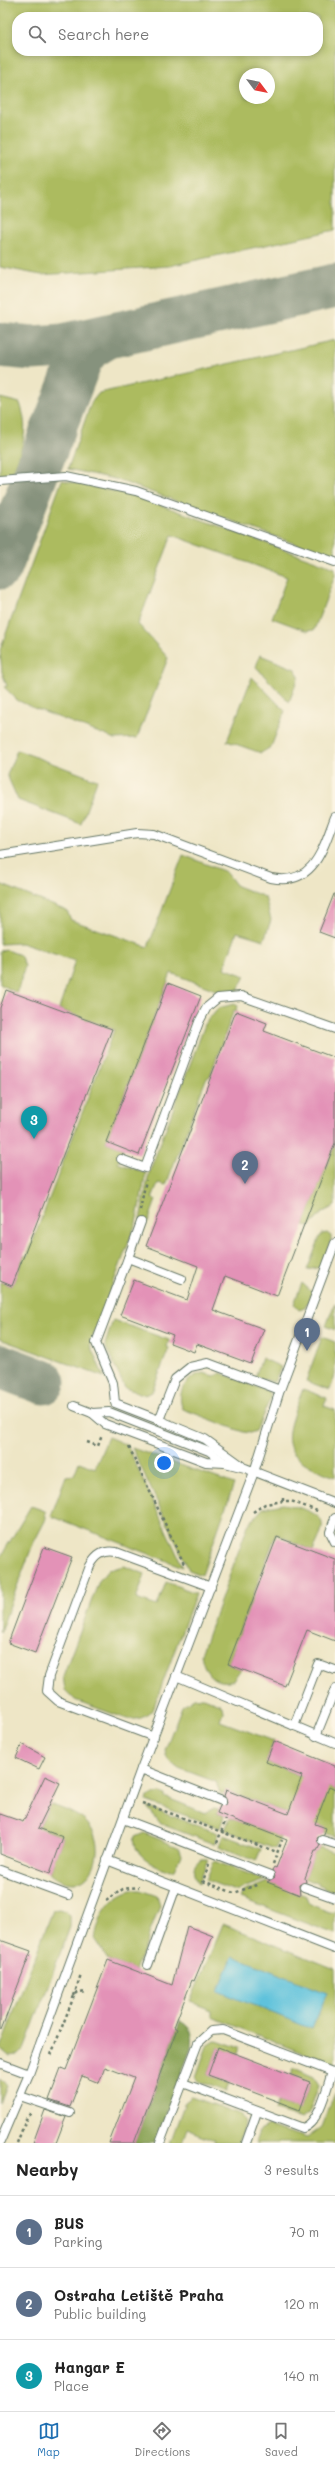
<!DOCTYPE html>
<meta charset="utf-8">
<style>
:root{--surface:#fff;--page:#f6f6f6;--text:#222;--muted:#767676;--line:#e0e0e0;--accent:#1f6fb2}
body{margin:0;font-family:Mali,sans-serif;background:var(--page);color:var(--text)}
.compass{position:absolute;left:239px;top:68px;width:36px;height:36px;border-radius:50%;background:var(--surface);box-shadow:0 2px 6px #0003;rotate:122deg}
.you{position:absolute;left:164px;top:1463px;width:14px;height:14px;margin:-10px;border:3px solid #fff;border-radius:50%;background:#1a73e8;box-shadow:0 0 0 6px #1a73e833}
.badge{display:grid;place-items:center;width:26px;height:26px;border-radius:50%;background:var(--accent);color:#fff;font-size:13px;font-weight:700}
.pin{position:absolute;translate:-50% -33px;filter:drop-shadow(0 1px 2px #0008)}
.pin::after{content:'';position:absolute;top:21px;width:14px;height:12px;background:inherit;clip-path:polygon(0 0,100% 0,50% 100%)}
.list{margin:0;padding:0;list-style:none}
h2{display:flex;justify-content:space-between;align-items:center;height:52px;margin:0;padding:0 16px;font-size:17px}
h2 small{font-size:13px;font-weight:400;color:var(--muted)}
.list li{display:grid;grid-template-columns:26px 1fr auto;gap:12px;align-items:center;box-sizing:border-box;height:72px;padding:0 16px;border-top:1px solid var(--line)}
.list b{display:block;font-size:15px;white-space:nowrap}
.list p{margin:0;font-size:13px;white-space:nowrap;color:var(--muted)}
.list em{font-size:13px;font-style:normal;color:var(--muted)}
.icon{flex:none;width:22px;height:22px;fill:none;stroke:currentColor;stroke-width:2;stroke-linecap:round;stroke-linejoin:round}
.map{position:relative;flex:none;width:335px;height:2143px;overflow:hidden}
.search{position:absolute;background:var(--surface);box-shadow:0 2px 6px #0003;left:12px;right:12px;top:12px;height:44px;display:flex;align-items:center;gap:10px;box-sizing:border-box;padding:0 14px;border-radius:16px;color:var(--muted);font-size:15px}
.sheet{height:268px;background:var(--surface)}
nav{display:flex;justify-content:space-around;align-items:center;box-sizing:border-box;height:56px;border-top:1px solid var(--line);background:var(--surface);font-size:11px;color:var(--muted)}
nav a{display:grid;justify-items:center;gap:2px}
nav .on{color:var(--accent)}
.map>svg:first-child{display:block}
.green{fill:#acbb5e;stroke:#667c49;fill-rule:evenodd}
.forest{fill:#89a355;stroke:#547044}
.water{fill:#5ec2dc;stroke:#3e8088}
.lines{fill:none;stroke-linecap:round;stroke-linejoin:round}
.taxiway{stroke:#86927d;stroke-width:45}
.building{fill:#e392b7}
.lane-casing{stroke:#677867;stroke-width:10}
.path{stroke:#677867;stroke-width:2.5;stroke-dasharray:3 3;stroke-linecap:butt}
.lane{stroke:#fff;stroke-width:8}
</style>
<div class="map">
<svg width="335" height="2143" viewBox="0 0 335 2143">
<rect width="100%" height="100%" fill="#fcf5e5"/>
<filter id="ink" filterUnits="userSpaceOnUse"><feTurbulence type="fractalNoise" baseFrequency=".025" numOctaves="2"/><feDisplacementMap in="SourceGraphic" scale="8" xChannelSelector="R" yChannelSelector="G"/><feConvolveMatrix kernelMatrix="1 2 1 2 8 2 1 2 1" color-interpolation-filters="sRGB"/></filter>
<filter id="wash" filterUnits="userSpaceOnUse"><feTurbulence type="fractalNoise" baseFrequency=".012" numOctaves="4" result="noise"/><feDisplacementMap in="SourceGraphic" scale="16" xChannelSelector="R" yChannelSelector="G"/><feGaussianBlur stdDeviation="0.9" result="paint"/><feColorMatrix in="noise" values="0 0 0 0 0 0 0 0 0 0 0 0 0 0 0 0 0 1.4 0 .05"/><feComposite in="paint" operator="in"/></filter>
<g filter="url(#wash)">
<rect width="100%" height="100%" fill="#eee6c6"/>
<g class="green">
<path d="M0 0H335V230L169 266 41 275 0 267ZM17 17H318V51H17ZM245 74H269V98H245Z"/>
<polygon points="335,340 335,558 115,479 68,469 91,403 99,393"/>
<path d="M0 398 20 403C30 432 22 448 12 475L0 476Z"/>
<polygon points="62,480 136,496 335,568 335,576 314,630 307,631 272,618 287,577 172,535 138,624 168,658 137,738 115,739 34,708 17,700 4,687 7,686 2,672 0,650"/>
<polygon points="260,655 295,669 299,676 289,702 256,667"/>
<polygon points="252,677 285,711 271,747 261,753 227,741"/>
<polygon points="17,750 97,780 81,824 18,800 7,775"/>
<polygon points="183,855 226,872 237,886 265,897 271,920 264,940 237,932 224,968 245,976 237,992 221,992 171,973 106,1142 123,1149 118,1163 146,1173 136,1223 90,1345 104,1377 0,1339 0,1282 12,1286 24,1256 27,1256 114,1030 59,1009 75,961 21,943 0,944 0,884 67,911 71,920 148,947"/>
<polygon points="7,950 20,955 25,966 17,993 0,984 0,951"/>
<polygon points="234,1004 238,1006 236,1011 234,1010 210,1076 206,1079 166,1185 158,1183 152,1198 156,1200 148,1222 140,1219 149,1173 206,1022 218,1008"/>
<polygon points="335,1143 335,1206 323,1212 310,1226 304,1225"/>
<polygon points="327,1233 331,1236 331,1240 321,1267 307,1270 320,1237 322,1234"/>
<polygon points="302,1283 312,1292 305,1308 299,1310 294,1304"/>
<polygon points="335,1303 335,1330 326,1326"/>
<polygon points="113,1320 169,1340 167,1347 169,1348 152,1392 146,1395 125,1388 105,1345"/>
<polygon points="322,1337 335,1342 335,1375 330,1390 306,1381"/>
<polygon points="262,1358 281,1367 274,1382 255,1377"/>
<path d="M203 1373 214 1376 221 1373 269 1392 271 1397 256 1431 250 1433 243 1432 183 1409C175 1393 187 1376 203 1373Z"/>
<path d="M303 1389 327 1398 324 1406 335 1410V1477C277 1455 282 1442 303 1389Z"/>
<polygon points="108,1437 127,1445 183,1567 51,1516 66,1476 74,1475 79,1462 95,1468"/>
<polygon points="132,1448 234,1484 202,1575 189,1570"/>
<path d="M283 1504C294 1506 325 1512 322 1527 321 1535 316 1544 313 1551L276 1534 228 1664 241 1669 233 1680C213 1686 204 1672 201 1654L248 1525 263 1508Z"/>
<polygon points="31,1506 45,1511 46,1519 33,1544 0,1632 0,1558"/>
<path d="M124 1566 145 1574 136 1599 157 1606 166 1582 196 1593 153 1709C146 1718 138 1720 127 1719L75 1700 65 1690 63 1676 99 1581 108 1570Z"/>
<polygon points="194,1698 204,1698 222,1705 223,1712 220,1721 274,1741 266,1762 335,1790 335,1837 324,1833 326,1828 226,1790 224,1795 220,1793 216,1782 179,1768 168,1760 166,1755 165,1750 182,1706"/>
<polygon points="161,1793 165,1795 165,1797 205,1813 214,1808 219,1809 217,1813 224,1816 220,1828 146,1801 147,1798 154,1794"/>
<path d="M50 1804C62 1809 76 1813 86 1822 113 1849 87 1906 50 1873L63 1837 39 1827Z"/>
<polygon points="147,1807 218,1833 214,1844 161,1824"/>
<polygon points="230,1818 280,1837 275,1849 225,1830"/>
<path d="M144 1833 178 1847 181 1855 174 1870 170 1871C157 1866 131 1856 135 1837Z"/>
<polygon points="223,1835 261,1849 256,1861 219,1846"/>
<polygon points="319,1847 335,1853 335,1892 305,1878 315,1851 317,1851"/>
<path d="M201 1859H208L199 1883C192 1875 191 1866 201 1859Z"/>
<polygon points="214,1861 265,1880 235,1891 206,1880"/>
<polygon points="267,1882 307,1896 310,1904 331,1913 335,1911 335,1934 240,1898 243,1892"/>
<path d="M132 1890H140L157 1896 160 1906 135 1971 108 1960 95 1940C98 1917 109 1896 132 1890Z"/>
<polygon points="59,1909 65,1911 70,1916 70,1927 24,2049 18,2055 9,2056 0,2048 53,1910"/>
<polygon points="223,1924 335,1969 335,2066 212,2017 212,2010 190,2002"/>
<polygon points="217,2040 240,2048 238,2055 218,2047 208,2075 229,2083 226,2092 199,2081 196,2077 207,2046"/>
<polygon points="294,2068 314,2077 319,2085 309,2113 302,2119 275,2111 278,2102 300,2110 310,2083 291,2075"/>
<polygon points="0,2078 7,2086 0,2104"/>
<polygon points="335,2093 335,2143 255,2143 259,2131 268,2126 307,2138 322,2127"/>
<polygon points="192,2097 240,2114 245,2122 238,2143 214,2143 215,2140 187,2129 182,2143 170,2143 185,2102"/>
</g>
<path class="forest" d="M180 2021C191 2027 194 2034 192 2046L155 2143H134Z"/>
<polygon class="water" points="233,1956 327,1993 312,2029 218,1991"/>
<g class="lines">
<g class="taxiway">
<polyline points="0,345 32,348 63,346 335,286"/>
<polyline points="0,567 80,360 88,348 106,337"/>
<polyline points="0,1366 43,1382"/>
</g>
</g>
<g id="blocks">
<g class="building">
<polygon points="334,894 335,894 335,938 319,932"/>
<polygon points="168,983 201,996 139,1155 106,1142"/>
<polygon points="6,990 112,1029 12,1286 0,1281 0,1008"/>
<polygon points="236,1011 267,1023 264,1031 335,1058 335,1143 277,1296 225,1276 213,1310 264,1329 251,1364 197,1344 194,1352 170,1343 173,1335 120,1315 134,1280 187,1300 198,1266 146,1246"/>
<polygon points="277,1537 335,1559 335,1641 307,1630 285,1686 228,1664"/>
<polygon points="44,1547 72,1557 35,1653 8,1643"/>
<polygon points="274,1741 335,1766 335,1790 329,1787 315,1824 326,1828 324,1835 317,1838 320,1845 317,1851 315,1851 305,1878 306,1882 299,1885 300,1895 267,1882 275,1877 272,1870 274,1867 276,1868 287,1840 217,1813 220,1806 227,1803 224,1796 226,1790 288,1814 302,1776 266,1762"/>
<polygon points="22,1744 45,1757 39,1769 16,1758"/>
<polygon points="45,1776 60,1783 38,1828 63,1837 50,1873 0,1854 0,1814 23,1822"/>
<polygon points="187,1926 213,1936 194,1981 192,1980 174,2027 177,2029 134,2143 109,2143 134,2078 105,2067 99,2083 82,2076 70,2107 49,2100 61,2068 66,2070 108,1960 172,1985"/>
<polygon points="0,1940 31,1951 1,2030 0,2029"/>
<polygon points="218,2047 310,2082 300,2110 208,2075"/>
<polygon points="45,2110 66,2117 64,2122 56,2143 33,2143"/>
</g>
</g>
</g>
<g filter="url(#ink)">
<use href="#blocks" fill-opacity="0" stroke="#677867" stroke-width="1"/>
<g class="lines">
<defs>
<g id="lane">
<polyline points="0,481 66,476 136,491 335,562"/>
<path d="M0 855 137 833 154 834 271 878C314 887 323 848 335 817"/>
<polyline points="121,1159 145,1168 199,1022 207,1007 218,998 241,996 335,1029"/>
<polyline points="128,1258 141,1222"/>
<polyline points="74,1406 92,1413 105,1424 206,1462 225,1463 245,1468 335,1503"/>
<polyline points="92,1413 109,1412 209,1451 225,1463"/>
<polyline points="159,1420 115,1403 113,1383 96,1343 128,1258 182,1279"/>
<polyline points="241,1465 205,1439 159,1420 175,1379 190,1367 208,1363 280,1390"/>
<polyline points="335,1518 330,1532 335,1542"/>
<polyline points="176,1676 335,1743"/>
<polyline points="294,1726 318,1664 335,1670"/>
<polyline points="316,1736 335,1689"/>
<path d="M154 1737 58 1701 47 1691 49 1676 90 1566C96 1555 103 1550 116 1552L211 1587"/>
<polyline points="141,1769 222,1801"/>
<polyline points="123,1819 270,1875"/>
<polyline points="322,1840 335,1844"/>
<polyline points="107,1860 335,1949"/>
<polyline points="0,1870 68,1895"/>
<polyline points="304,1887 335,1898"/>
<polyline points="148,1965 176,1887"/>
<polyline points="0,2063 29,2074"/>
<path d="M183 2083 303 2128C319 2123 327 2087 332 2072"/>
<polyline points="20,2096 70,2113"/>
<polyline points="0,2142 29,2074 141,1769 254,1472 280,1390 335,1243"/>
<polyline points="160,2143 198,2043 211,2031 223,2030 335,2073"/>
<polyline points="246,2143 257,2112"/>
</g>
</defs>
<use href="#lane" class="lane-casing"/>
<g class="path">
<polyline points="140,1210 146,1180"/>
<polyline points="87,1442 98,1446 102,1435"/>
<polyline points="129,1447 184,1564"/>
<polyline points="283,1498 283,1501 291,1501 320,1512"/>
<polyline points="253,1512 265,1504 283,1501"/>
<polyline points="142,1803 277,1852"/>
<polyline points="217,1843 226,1819"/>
<polyline points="209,1864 203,1881 234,1893 259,1884"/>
<polyline points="273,1864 282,1840"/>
<polyline points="106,1901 123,1889 139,1887"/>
<polyline points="74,1996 81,1974"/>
<polyline points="51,2055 74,1996 78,1992 87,1991"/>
<polyline points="17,2143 27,2117 31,2113"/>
</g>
<use href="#lane" class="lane"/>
</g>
</g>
</svg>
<svg class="compass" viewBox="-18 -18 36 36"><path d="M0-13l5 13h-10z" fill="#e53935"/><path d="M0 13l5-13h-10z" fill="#767676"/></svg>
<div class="you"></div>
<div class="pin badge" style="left:307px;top:1351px;background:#5c6f8a">1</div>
<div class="pin badge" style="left:245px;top:1184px;background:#5c6f8a">2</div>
<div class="pin badge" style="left:34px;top:1139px;background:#0f9aa8">3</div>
<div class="search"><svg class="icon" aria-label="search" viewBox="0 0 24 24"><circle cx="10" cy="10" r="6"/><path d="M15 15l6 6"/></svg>Search here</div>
</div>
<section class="sheet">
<h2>Nearby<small>3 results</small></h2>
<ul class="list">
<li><span class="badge" style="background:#5c6f8a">1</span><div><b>BUS</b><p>Parking</p></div><em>70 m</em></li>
<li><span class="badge" style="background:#5c6f8a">2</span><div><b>Ostraha Letiště Praha</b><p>Public building</p></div><em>120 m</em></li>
<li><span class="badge" style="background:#0f9aa8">3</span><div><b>Hangar E</b><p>Place</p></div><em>140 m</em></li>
</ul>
</section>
<nav>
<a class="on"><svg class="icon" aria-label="map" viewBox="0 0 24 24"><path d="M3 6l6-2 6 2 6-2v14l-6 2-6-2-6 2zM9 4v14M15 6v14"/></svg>Map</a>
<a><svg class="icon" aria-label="directions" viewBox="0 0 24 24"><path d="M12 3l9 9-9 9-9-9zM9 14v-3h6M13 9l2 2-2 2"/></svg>Directions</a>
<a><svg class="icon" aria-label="saved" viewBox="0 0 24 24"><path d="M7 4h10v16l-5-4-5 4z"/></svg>Saved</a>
</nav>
